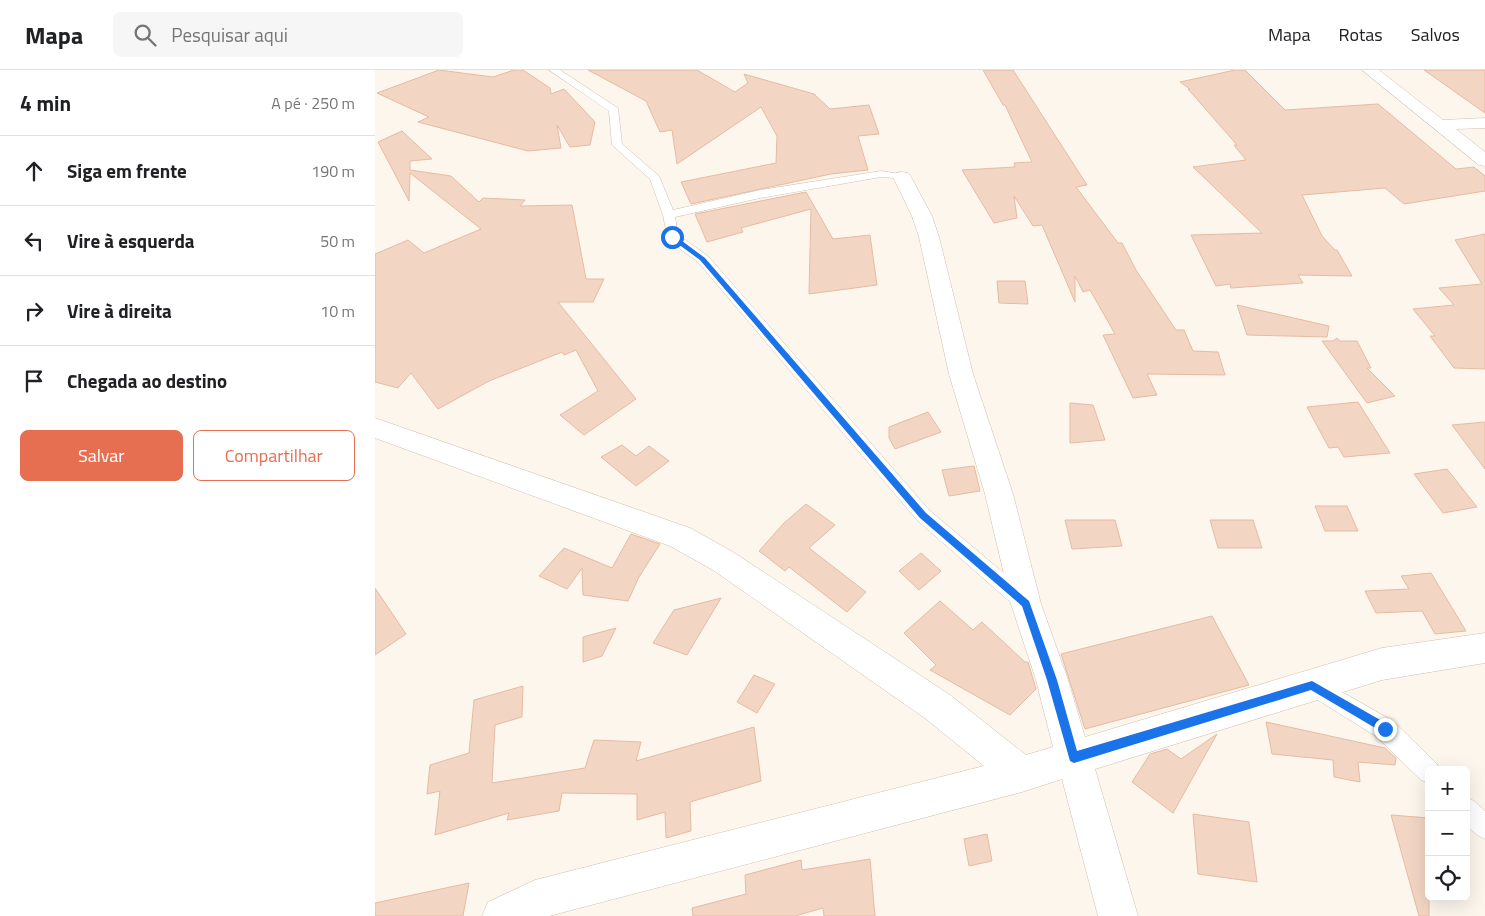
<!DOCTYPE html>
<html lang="pt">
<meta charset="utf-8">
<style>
:root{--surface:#fff;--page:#f6f6f6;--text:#202124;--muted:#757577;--line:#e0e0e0;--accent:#e76f51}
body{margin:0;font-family:"Titillium Web",sans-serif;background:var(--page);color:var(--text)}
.controls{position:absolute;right:15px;bottom:15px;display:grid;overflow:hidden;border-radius:8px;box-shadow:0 5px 20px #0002}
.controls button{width:45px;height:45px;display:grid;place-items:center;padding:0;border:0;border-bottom:1px solid var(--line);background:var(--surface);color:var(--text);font:25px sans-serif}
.stop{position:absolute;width:15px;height:15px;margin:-11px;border:4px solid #1a73e8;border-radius:50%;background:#fff}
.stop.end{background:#1a73e8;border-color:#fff;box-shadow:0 1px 5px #0008}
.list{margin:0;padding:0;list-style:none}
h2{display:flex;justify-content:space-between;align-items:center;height:65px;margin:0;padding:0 20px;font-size:21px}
h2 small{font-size:16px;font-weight:400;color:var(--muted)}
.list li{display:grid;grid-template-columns:32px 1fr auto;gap:15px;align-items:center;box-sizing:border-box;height:70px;padding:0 20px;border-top:1px solid var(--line)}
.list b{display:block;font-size:19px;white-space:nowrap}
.list em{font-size:16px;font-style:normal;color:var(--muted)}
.actions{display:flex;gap:10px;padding:15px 20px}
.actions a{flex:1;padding:11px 0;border:1px solid var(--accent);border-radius:8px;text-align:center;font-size:18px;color:var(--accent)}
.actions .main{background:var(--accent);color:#fff}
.icon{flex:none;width:28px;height:28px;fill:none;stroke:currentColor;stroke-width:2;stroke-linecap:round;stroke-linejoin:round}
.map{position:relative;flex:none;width:1110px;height:846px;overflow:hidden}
header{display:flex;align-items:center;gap:30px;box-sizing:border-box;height:70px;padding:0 25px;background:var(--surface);border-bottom:1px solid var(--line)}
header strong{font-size:24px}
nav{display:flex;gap:28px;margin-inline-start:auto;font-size:18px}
.search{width:350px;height:45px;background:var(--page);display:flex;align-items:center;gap:12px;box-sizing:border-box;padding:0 18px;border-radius:8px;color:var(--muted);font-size:19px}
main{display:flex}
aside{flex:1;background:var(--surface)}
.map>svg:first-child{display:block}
.building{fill:#f3d5c3;stroke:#e6bba3}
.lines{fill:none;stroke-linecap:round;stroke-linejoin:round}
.service-casing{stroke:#d1beb0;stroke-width:1}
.minor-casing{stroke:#d1beb0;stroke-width:1}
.service{fill:#fff;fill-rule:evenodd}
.minor{fill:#fff;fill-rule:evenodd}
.route{fill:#1a73e8}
</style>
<header>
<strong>Mapa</strong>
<div class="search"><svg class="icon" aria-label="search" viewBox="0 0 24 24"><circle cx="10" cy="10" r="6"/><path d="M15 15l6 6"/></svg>Pesquisar aqui</div>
<nav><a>Mapa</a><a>Rotas</a><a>Salvos</a></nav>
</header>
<main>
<aside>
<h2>4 min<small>A pé · 250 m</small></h2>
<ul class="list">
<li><svg class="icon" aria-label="ahead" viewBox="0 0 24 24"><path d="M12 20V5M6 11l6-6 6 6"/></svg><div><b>Siga em frente</b></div><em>190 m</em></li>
<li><svg class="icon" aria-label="left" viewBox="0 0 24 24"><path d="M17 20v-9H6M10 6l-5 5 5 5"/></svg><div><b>Vire à esquerda</b></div><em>50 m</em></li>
<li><svg class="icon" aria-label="right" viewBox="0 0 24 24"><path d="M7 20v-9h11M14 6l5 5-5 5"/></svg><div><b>Vire à direita</b></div><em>10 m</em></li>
<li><svg class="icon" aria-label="arrive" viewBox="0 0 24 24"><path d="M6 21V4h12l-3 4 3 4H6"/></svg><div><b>Chegada ao destino</b></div></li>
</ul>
<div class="actions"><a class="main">Salvar</a><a>Compartilhar</a></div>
</aside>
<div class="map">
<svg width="1110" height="846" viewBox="0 0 1110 846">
<rect width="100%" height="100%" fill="#fdf6ec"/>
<g class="building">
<polygon points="64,0 118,7 139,0 148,0 175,18 176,24 189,19 220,52 215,75 195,77 182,55 186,78 153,81 43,52 54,47 2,23"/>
<polygon points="213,0 322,0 360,22 373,13 369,4 439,24 455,39 494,35 504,64 483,66 493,100 456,104 316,134 306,112 401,93 402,66 386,37 302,94 297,60 285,62 271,31"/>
<polygon points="608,0 638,0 712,115 701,117 743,173 747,173 761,200 801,260 809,260 818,281 843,282 850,305 772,304 782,325 758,328 728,265 740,264 715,220 708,222 700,206 700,232 667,155 658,156 639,126 642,148 619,153 587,100 640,97 639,93 657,92 630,35 628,35"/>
<polygon points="860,0 870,0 910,40 1003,34 1081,99 1099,97 1110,106 1110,121 1029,134 1010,118 927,125 947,166 960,180 962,180 977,206 923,205 928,213 856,218 855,214 841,216 816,165 887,163 818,97 871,90 859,75 862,75 813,19 815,19 805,12"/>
<polygon points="1049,0 1110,0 1110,43"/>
<polygon points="27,61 57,89 35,91 35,100 76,106 104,132 108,128 150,130 145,136 197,135 211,209 229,209 218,232 183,232 261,329 209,365 185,345 223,321 201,280 189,285 187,282 114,311 63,339 36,303 23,318 0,312 0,184 33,170 49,183 106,159 35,103 34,131 3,72"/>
<polygon points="431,122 458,169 495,165 502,215 434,224 436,139 366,158 368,162 332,172 320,144"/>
<polygon points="1110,164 1110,299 1079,298 1055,266 1060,266 1038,239 1079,235 1064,218 1107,214 1080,170"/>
<polygon points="622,211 650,211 653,234 624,233"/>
<polygon points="862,235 954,256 952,267 872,265"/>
<polygon points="962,268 965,271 982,271 996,298 992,298 1020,326 992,333 947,271 958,271"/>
<polygon points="983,332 1015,383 969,387 963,377 954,378 932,337"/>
<polygon points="695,333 718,335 730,370 695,373"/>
<polygon points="553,342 566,362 520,379 514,368 514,357"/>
<polygon points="1110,352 1110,399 1077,355"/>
<polygon points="247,375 261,386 274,376 294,391 261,416 226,387"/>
<polygon points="599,396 605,421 574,426 567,400"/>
<polygon points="1072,399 1102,437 1068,443 1039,404"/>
<polygon points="431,434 460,455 434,478 491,522 472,542 414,497 410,501 384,481 409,453"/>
<polygon points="940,436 972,436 983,461 950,461"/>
<polygon points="690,450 740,450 747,476 697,479"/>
<polygon points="835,450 878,450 887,478 843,478"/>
<polygon points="256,464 285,474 264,507 253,531 208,525 207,498 192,519 164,506 189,478 237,498"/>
<polygon points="546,483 566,501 544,520 524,501"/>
<polygon points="1056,503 1091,561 1060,564 1047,541 1001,543 990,521 1034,519 1026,506"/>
<polygon points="0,518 31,564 0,585"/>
<polygon points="346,528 312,585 278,573 299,540"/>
<polygon points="565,531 598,560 607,552 650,592 653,592 661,619 635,645 555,600 561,595 529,563"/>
<polygon points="837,546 874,615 710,659 686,584"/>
<polygon points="241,558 227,586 208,592 208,567"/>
<polygon points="379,605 400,614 382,643 362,632"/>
<polygon points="148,616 147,647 120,655 117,713 210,698 219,670 266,672 261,691 379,657 386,711 315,732 316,761 291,768 290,742 262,750 262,724 187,723 184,741 132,750 134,743 60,765 65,721 52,724 55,695 94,683 99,630"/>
<polygon points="891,652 1010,678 1021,688 1020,695 983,692 985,712 959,707 958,690 897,684"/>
<polygon points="842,664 798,743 757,712 775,684 792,679 806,689"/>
<polygon points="818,744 874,752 882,812 823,804"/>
<polygon points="1016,745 1054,748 1054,846 1044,846"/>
<polygon points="612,764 617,791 594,796 589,769"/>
<polygon points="495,789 500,846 449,846 448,838 420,846 318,846 317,838 371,824 370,805 426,790 427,800"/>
<polygon points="94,813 88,846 0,846 0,833"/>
</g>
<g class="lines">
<defs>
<g id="service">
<polygon points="174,0 185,0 243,38 247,74 284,106 298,140 385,120 506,101 531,105 533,107 531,109 506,107 385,128 300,147 303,165 333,186 554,440 656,526 659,532 656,538 649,541 642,538 542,450 323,192 293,170 288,145 275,109 237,75 234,41"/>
<polygon points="937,605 1018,651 1062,694 1064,700 1054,700 1054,713 1046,710 1002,667 930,622 926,615 930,608"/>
<polygon points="1091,727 1099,731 1110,741 1110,769 1102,765 1091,755"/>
</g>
<g id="minor">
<polygon points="987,0 1004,0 1068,50 1110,48 1110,58 1081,59 1110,82 1110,96 1104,95"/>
<polygon points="527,102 533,103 536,107 557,146 564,167 598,304 638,424 666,534 693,610 710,667 1007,578 1110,563 1110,593 1007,610 720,699 763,846 723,846 687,709 647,722 174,846 107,846 113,832 160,810 609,696 551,649 338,500 295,476 0,368 0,348 315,458 358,482 575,625 651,685 678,677 661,610 636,534 610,424 574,304 544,167 537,146 518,107 521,103"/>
</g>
</defs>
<use href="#service" class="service-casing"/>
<use href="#minor" class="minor-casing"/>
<use href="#service" class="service"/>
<use href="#minor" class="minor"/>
</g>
<polygon class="route" points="295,165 299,165 330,188 551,443 654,531 682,610 702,681 937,611 1014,655 1014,662 1007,662 936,620 699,693 695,691 672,610 647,536 545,448 325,190 295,168"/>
</svg>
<div class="controls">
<button>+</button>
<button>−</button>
<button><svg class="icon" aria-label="locate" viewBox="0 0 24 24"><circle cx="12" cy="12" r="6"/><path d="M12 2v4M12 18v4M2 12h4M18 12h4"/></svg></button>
</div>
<div class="stop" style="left:297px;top:167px"></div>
<div class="stop end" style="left:1010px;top:659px"></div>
</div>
</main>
